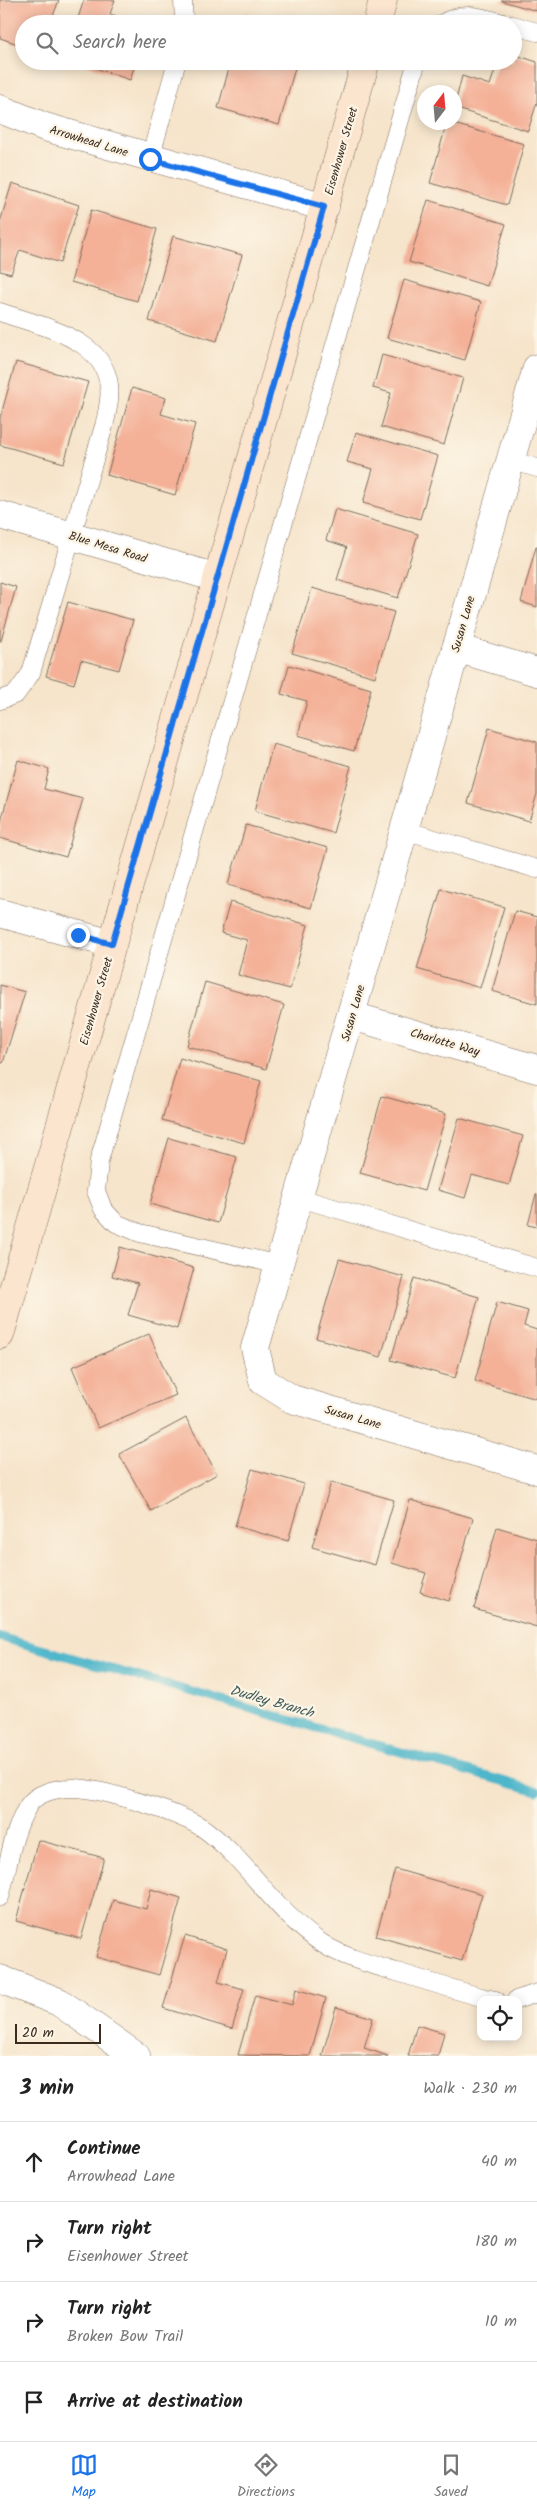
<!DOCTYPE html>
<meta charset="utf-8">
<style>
:root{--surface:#fff;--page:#f6f6f6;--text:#222;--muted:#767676;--line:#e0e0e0;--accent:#1a73e8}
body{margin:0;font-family:Kalam,sans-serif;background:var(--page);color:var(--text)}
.controls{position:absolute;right:15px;bottom:15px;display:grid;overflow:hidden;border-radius:10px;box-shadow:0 2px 12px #0003}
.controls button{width:45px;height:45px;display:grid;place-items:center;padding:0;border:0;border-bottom:1px solid var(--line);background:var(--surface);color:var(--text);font:25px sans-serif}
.compass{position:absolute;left:417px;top:85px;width:45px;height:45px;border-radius:50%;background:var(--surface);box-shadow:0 2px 12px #0003;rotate:16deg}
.scale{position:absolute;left:15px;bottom:12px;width:86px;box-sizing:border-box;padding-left:5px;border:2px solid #3b2a1e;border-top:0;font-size:14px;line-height:18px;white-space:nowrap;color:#3b2a1e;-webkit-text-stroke:4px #fcf5e5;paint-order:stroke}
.stop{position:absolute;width:15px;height:15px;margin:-11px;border:4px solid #1a73e8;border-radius:50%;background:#fff}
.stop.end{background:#1a73e8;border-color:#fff;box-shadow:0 1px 5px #0008}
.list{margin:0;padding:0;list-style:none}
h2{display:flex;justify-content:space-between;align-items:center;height:65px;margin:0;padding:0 20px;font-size:21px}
h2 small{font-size:16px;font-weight:400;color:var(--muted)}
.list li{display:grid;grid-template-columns:32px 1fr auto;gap:15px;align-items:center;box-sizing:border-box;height:80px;padding:0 20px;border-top:1px solid var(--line)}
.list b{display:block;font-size:19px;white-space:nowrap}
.list p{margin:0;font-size:16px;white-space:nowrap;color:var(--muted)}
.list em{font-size:16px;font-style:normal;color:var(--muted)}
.icon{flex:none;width:28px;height:28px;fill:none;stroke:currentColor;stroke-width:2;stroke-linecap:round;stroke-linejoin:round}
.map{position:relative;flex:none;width:537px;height:2056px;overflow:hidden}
.search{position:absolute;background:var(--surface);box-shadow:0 2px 12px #0003;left:15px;right:15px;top:15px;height:55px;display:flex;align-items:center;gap:12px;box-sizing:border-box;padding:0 18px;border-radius:28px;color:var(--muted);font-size:19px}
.sheet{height:385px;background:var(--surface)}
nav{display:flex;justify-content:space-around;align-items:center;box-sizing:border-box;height:70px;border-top:1px solid var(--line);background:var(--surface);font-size:14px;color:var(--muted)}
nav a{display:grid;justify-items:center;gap:2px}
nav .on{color:var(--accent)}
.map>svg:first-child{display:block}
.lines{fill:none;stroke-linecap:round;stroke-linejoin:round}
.stream{stroke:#4db6ca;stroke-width:9}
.building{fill:#f4b198}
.lane-casing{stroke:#7c6b5b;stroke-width:19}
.street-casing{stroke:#7c6b5b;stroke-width:29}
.secondary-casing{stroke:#7c6b5b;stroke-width:29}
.lane{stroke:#fff;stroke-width:18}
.street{stroke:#fff;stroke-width:28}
.secondary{stroke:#fce5cf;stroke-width:28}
.route{stroke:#1a73e8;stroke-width:6}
.labels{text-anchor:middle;stroke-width:4.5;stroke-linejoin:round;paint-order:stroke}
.street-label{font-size:12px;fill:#3b2a1e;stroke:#fcf5e5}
.water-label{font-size:14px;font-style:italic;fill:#415b5a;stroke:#fcf5e5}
</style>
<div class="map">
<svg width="537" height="2056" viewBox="0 0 537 2056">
<rect width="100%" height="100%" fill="#fcf5e5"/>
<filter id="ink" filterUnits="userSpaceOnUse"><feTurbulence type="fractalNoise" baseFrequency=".02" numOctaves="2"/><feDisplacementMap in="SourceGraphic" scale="10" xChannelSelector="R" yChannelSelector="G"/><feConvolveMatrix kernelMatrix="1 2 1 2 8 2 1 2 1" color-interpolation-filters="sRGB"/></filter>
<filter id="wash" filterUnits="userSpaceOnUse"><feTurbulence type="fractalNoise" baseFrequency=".0096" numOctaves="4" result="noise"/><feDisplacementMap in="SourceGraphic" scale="20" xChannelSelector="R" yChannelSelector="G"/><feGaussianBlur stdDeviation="1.12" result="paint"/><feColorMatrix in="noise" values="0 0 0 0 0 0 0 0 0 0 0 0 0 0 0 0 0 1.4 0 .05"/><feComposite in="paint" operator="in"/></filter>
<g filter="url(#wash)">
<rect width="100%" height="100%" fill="#f6e4cb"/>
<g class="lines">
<polyline class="stream" points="0,1637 537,1791"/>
</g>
<g id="blocks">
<g class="building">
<polygon points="0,0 59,0 50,24 24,24 24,46 0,38"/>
<polygon points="84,0 115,0 110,14 139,24 76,24"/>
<polygon points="502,0 537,0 537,11 502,1"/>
<polygon points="245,13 273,21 272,24 242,24"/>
<polygon points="513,54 537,62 537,102 528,131 454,108 462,76 490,85 498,61 513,61"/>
<polygon points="75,61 136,61 130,80"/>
<polygon points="231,61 297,61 279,125 218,108"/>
<polygon points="447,122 524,144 507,205 430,183"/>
<polygon points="12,183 79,205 60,263 20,250 11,274 0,271 0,222"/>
<polygon points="428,200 506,224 487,286 409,262"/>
<polygon points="91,210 157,229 137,301 71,282"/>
<polygon points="173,236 242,255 217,341 149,321"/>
<polygon points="404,280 481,302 465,360 387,338"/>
<polygon points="382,355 463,378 444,445 381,427 391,393 373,388"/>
<polygon points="16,362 88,382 64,463 0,445 0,418"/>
<polygon points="132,388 166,398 161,414 195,424 175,495 107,475"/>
<polygon points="356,432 438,456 420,519 363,503 373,469 347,462"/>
<polygon points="335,509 418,534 398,598 337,580 347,547 326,540"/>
<polygon points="536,547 537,547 537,607 521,602"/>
<polygon points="0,582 16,587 1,641 0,641"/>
<polygon points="312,588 394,612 375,677 292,653"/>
<polygon points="68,602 133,620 119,670 81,660 74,684 46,676"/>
<polygon points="289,665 371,689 354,751 298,735 307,701 281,694"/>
<polygon points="489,728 537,742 537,794 529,821 468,803"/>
<polygon points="273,744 351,766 333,833 255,811"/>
<polygon points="18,760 49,769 44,789 83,799 66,857 0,838 0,825"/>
<polygon points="246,825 328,848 311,908 228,885"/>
<polygon points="441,889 504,907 480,988 417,969"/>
<polygon points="230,902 308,925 290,989 238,975 247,940 221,933"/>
<polygon points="515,911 537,917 537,1004 492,991"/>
<polygon points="205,982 284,1005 266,1069 187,1046"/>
<polygon points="0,985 25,992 3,1063 0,1062"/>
<polygon points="180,1058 261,1081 244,1143 162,1120"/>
<polygon points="382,1096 446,1114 424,1191 360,1173"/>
<polygon points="459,1118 523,1136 509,1185 472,1175 465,1198 438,1190"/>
<polygon points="169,1138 237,1157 218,1223 150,1204"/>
<polygon points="536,1194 537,1194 537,1227 528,1225"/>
<polygon points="120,1247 194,1268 177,1329 128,1315 138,1283 112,1276"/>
<polygon points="339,1259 404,1277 381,1357 316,1338"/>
<polygon points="414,1278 479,1297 455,1378 391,1360"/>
<polygon points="497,1302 528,1311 524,1326 537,1330 537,1399 475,1381"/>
<polygon points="149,1334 176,1395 98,1428 72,1367"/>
<polygon points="186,1418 217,1474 151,1511 119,1454"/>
<polygon points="252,1469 304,1484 288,1541 235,1526"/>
<polygon points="331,1482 394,1500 375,1565 312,1547"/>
<polygon points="410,1500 473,1518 449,1601 420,1592 426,1573 392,1563"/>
<polygon points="497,1527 537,1539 537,1627 474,1609"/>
<polygon points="38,1840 104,1858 81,1939 16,1921"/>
<polygon points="395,1869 482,1894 462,1961 376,1936"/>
<polygon points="151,1889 181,1898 159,1975 96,1957 113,1900 146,1909"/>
<polygon points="185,1936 227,1949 218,1982 244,1989 232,2029 163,2008"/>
<polygon points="296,1989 326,1998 310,2056 238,2055 255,1995 292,2005"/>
<polygon points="336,2007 373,2018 364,2048 388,2056 322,2056"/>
<polygon points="417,2025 444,2033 438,2056 408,2056"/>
</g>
</g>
</g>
<g filter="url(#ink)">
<use href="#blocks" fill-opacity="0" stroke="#7c6b5b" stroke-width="1"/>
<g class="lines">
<defs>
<g id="lane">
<polyline points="183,0 184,24"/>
<path d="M441 24C464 10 482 17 507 24"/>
<polyline points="513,25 537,32"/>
<polyline points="150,159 177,61"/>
<path d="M0 312C42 327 116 339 109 400 108 409 106 418 104 426L31 673 16 694 0 700"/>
<polyline points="510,460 537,468"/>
<polyline points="404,830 537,869"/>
<polyline points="300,1198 537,1268"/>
<polyline points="280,1265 140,1233 116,1223 103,1209 96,1191 99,1161 417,61"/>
<path d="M0 1897C8 1868 12 1832 28 1806 36 1793 56 1788 71 1788 99 1787 185 1814 207 1831 251 1865 276 1913 323 1944 345 1958 373 1965 397 1972 426 1981 455 1990 485 1998L496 2000"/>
<polyline points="516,2000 537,1993"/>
</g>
<g id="street">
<polyline points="0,109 45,127 325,207"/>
<polyline points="537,368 255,1348 263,1381 292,1399 537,1470"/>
<polyline points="0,515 217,578"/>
<polyline points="456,648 537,672"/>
<polyline points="0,913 112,944"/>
<polyline points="352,1016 537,1069"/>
<polyline points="0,1979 59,2002 136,2056"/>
</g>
<g id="secondary">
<polyline points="377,24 383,0"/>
<polyline points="0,1335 366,61"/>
</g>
</defs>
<use href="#lane" class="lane-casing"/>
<use href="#street" class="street-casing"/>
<use href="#secondary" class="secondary-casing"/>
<use href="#lane" class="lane"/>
<use href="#street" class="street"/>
<use href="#secondary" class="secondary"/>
</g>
</g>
<g class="lines" filter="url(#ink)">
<polyline class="route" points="78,935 112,944 324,207 150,159"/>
</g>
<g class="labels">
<g class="street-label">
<text transform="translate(89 141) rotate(17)" y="4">Arrowhead Lane</text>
<text transform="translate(341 151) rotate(-74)" y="4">Eisenhower Street</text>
<text transform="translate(108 547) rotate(17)" y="4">Blue Mesa Road</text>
<text transform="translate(463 624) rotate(-74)" y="4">Susan Lane</text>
<text transform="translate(96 1001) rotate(-74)" y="4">Eisenhower Street</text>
<text transform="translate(353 1013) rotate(-74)" y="4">Susan Lane</text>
<text transform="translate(445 1042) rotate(16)" y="4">Charlotte Way</text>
<text transform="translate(353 1417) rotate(16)" y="4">Susan Lane</text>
</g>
<g class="water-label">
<text transform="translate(272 1701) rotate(16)" y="5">Dudley Branch</text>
</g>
</g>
</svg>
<div class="controls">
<button><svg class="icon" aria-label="locate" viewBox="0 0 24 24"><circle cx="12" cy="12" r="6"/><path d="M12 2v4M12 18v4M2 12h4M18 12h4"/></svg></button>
</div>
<svg class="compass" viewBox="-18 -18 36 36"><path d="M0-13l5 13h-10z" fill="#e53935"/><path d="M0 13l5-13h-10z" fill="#767676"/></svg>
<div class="scale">20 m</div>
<div class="stop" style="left:150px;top:159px"></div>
<div class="stop end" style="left:78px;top:935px"></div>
<div class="search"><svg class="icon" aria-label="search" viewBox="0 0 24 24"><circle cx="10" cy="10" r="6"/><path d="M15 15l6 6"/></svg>Search here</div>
</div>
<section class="sheet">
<h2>3 min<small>Walk · 230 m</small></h2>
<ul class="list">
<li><svg class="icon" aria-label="ahead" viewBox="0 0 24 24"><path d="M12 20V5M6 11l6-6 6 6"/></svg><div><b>Continue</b><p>Arrowhead Lane</p></div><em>40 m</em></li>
<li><svg class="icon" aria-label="right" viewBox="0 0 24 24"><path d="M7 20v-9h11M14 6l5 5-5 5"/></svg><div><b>Turn right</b><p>Eisenhower Street</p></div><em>180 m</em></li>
<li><svg class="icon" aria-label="right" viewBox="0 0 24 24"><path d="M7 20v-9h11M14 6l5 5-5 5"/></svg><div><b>Turn right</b><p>Broken Bow Trail</p></div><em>10 m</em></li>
<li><svg class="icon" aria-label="arrive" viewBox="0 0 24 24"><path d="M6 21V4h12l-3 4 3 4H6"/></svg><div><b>Arrive at destination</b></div></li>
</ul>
</section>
<nav>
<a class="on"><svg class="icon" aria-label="map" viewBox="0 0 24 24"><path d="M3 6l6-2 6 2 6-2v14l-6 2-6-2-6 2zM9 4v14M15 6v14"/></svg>Map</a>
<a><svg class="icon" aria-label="directions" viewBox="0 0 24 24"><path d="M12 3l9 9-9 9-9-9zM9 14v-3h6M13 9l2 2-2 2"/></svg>Directions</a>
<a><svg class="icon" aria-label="saved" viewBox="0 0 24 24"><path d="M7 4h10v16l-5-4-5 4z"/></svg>Saved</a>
</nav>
